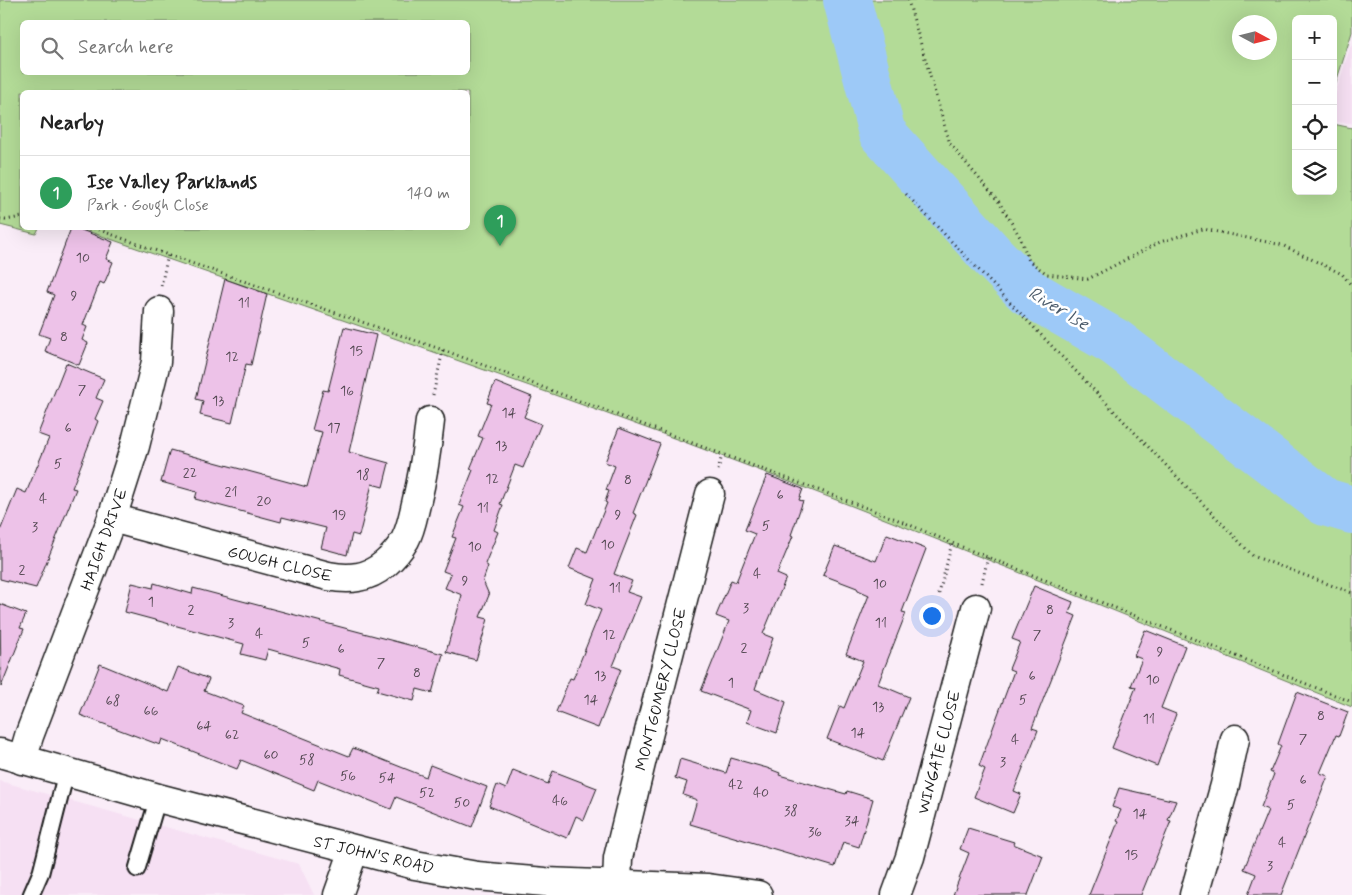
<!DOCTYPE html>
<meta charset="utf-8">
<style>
:root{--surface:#fff;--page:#f2f2f2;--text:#222;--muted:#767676;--line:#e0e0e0;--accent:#1a73e8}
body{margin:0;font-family:Mynerve,sans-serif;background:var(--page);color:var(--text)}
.controls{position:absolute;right:15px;top:15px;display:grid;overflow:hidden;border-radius:8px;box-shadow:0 5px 20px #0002}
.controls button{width:45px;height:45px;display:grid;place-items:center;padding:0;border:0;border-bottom:1px solid var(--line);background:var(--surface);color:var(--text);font:25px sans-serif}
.compass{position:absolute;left:1232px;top:15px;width:45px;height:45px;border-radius:50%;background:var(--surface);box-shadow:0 5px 20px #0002;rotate:97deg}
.you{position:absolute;left:931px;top:615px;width:18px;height:18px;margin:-12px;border:4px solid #fff;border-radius:50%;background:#1a73e8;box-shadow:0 0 0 8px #1a73e833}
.badge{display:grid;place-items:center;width:32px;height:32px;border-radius:50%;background:var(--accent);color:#fff;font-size:16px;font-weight:700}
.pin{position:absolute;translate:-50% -41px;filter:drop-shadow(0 1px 2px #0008)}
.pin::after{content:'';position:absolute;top:26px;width:18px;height:15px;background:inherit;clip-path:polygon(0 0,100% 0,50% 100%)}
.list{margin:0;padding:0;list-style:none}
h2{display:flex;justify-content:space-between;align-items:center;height:65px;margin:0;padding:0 20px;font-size:21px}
h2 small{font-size:16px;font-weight:400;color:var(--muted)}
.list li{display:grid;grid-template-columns:32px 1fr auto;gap:15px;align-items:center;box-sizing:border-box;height:75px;padding:0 20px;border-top:1px solid var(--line)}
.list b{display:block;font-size:19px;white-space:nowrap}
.list p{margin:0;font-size:16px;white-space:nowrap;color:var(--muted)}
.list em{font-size:16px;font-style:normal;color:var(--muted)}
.icon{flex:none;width:28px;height:28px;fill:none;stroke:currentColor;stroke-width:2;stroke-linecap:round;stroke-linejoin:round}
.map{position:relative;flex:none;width:1352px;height:895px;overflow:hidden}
.search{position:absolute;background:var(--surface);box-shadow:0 5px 20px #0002;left:20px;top:20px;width:450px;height:55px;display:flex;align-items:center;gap:12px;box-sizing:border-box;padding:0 18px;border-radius:8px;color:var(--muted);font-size:19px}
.panel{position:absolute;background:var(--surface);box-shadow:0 5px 20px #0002;left:20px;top:90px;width:450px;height:140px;border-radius:8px}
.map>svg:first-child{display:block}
.built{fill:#f6e0f3}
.green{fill:#b3db97;stroke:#687c5a;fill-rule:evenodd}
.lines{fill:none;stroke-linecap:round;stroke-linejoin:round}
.river{stroke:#9dc9f7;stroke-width:48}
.building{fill:#edc2e8;stroke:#1c1c1c}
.service-casing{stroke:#1c1c1c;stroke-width:19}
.minor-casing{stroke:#1c1c1c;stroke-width:31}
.path{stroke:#1c1c1c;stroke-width:3;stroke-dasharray:1 4;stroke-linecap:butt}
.service{stroke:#fff;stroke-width:15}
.minor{stroke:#fff;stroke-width:28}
.labels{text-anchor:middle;stroke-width:5;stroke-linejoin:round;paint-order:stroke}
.number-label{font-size:14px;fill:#50464f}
.street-label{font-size:16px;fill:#1c1c1c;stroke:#fff}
.water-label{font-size:18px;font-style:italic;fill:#495969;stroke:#fff}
</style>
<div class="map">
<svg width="1352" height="895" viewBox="0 0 1352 895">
<rect width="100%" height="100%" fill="#faedf8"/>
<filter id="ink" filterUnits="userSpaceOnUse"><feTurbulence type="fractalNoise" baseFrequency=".02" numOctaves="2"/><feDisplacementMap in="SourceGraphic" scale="10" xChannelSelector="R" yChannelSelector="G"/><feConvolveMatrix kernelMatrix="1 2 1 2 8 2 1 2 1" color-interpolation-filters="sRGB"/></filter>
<g filter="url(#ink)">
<g class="built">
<polygon points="1352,42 1352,123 1333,122 1333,102"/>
<polygon points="0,781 299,864 314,895 0,895"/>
</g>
<path class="green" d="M0 0H1352V32L1333 92V19H1296V191H1333V124L1352 128V707C1128 617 905 524 679 440 480 367 279 298 79 228H468V92H22V228H39L36 234 0 225ZM22 22H468V72H22ZM1240 22H1270V52H1240Z"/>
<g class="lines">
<polyline class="river" points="847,0 882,133 993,257 1028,292 1115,342 1325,502 1352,510"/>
</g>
<g class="building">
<polygon points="71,228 76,228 113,242 106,259 113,262 104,284 100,282 83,325 87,327 82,340 88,343 79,365 45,351 50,338 39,334 54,295 47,292"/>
<polygon points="225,279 267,294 251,365 246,364 232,423 200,415 203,401 196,399"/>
<polygon points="344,327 376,335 349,452 389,463 383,487 372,484 359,536 352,534 347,555 321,548 326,528 282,517 281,522 195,499 197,492 161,482 170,450 307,487 322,432 312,430 323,390 328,391"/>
<polygon points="66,363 104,379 96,398 103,401 95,419 98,421 72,488 76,489 36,588 0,579 0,531 17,489 26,493 49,438 38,434"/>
<polygon points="495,382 532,397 524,417 541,424 523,468 515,465 500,504 503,505 494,530 498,532 485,564 488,566 483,581 489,595 480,617 488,619 476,660 446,652 462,595 445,588 451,574 443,571 456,538 452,537 464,507 459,505 473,470 470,469 483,438 478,436 491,404 487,403"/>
<polygon points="619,428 660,444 633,513 637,515 614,574 632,581 627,592 641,597 613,666 621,669 598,728 556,712 570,678 573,679 601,610 586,604 596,579 569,568 577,548 587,552 607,503 605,502 609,491 606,490 615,466 605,462"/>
<polygon points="767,475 803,489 799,500 803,501 791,535 793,536 777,574 786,578 763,634 773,638 755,689 786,702 777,733 747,722 751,710 701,691 729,621 716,616 731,580 736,582 755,534 745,530"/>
<polygon points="887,534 926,549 902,612 906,613 878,684 909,697 883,761 827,739 840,706 844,708 863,661 846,654 869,595 858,590 857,588 823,575 835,546 876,561"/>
<polygon points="132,583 153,588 154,583 192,594 193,588 443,654 432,693 417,689 414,701 377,691 379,686 339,675 340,669 268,649 265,660 241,654 244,644 125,612"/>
<polygon points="1034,586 1073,602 1069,613 1076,616 1032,728 1038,730 1014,791 1021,794 1013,813 974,797 985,769 979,766 1014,671 1009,669 1020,642 1012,639"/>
<polygon points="0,604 26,614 20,628 24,629 1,687"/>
<polygon points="1145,630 1185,646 1161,708 1176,714 1157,766 1112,748 1136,687 1131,686 1142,659 1134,656"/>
<polygon points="100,664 168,692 178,667 209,679 204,691 244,706 241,713 349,756 353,748 426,777 430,765 487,787 472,827 396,797 391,809 318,780 314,790 241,760 237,769 162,739 160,745 80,715"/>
<polygon points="1297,692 1348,712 1339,736 1336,735 1320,773 1328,776 1281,895 1248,895 1256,874 1244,869 1268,810 1261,807 1274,774 1270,772 1281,746 1278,744"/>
<polygon points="731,758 767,768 780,773 779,775 846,794 847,791 873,799 859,847 843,842 835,867 690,824 697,800 683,795 687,782 675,778 680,759 726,773"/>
<polygon points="513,770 548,784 553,771 597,788 584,820 576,816 567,838 489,806 497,785 506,789"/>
<polygon points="1119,788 1176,801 1168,820 1171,821 1141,895 1089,895 1118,822 1116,821 1121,810 1112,807"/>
<polygon points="968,828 1014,842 1013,844 1043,856 1028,895 953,895 969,853 960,849"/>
</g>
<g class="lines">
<defs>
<g id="service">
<polyline points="137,869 158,798"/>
<polyline points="31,895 41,872 66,773"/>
</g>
<g id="minor">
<path d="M112 518 328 576C338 578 348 579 358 577 378 574 395 557 405 540 411 529 413 516 416 504 423 476 427 449 430 421"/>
<polyline points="0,753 158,798 415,865 477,876 545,882 708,888 758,895"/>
<polyline points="22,760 29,736 112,518 135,446 156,362 159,311"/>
<polyline points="617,885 618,858 642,759 710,494"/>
<polyline points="338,895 354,850"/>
<polyline points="896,895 910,857 976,608"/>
<polyline points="1194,895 1225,785 1235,739"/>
</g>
</defs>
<use href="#service" class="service-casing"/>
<use href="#minor" class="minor-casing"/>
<g class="path">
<polyline points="908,0 950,144 999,202 1020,237 1029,261 1047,274 1088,279 1160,242 1203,229 1282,245 1342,274 1352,286"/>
<polyline points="906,194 1253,556 1352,593"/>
<polyline points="0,219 5,220 22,217"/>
<polyline points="94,228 168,255 443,350 896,519 952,543 1352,702"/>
<polyline points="161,286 168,255"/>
<polyline points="433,395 443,350"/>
<polyline points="718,470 722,455"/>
<polyline points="982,583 988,557"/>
<polyline points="939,594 952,543"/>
</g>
<use href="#service" class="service"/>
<use href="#minor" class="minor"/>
</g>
</g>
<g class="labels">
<g class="number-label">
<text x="83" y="262">10</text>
<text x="74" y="300">9</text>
<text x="244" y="307">11</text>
<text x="64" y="341">8</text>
<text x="356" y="355">15</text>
<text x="232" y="361">12</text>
<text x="82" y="394">7</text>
<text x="347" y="395">16</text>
<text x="218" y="405">13</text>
<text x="509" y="417">14</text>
<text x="68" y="432">6</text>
<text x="334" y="432">17</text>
<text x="501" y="450">13</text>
<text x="58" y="468">5</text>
<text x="190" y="477">22</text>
<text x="363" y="479">18</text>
<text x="492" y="483">12</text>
<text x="628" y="484">8</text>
<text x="231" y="496">21</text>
<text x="780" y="499">6</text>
<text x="43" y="503">4</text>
<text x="264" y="505">20</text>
<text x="483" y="512">11</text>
<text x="339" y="519">19</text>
<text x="618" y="519">9</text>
<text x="766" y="530">5</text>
<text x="35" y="531">3</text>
<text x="608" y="549">10</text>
<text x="475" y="551">10</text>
<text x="22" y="574">2</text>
<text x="757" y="578">4</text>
<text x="465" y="585">9</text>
<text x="880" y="588">10</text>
<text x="615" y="592">11</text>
<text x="151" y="606">1</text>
<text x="746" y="612">3</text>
<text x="191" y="614">2</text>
<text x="1050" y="614">8</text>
<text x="231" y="627">3</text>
<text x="881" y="627">11</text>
<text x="259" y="638">4</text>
<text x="609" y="639">12</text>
<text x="1037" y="639">7</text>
<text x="306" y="647">5</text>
<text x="744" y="652">2</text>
<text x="341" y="653">6</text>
<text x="1160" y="656">9</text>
<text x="381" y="667">7</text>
<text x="417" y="677">8</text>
<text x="600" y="680">13</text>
<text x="1032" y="680">6</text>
<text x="1153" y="684">10</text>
<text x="731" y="687">1</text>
<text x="591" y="704">14</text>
<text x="1023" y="704">5</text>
<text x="113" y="705">68</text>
<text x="878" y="711">13</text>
<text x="151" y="715">66</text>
<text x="1321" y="720">8</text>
<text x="1149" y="723">11</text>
<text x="204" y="730">64</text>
<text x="858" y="737">14</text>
<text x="232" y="739">62</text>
<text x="1303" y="743">7</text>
<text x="1015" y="744">4</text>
<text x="271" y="759">60</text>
<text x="307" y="764">58</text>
<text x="1003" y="766">3</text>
<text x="348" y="780">56</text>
<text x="387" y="782">54</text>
<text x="1303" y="784">6</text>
<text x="736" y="789">42</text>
<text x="427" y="797">52</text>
<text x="761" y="797">40</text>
<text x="560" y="805">46</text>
<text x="462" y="807">50</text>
<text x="1291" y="809">5</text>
<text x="791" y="815">38</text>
<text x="1140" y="818">14</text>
<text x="852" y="825">34</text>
<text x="815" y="836">36</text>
<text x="1282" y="847">4</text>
<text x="1131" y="859">15</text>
<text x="1270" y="870">3</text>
</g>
<g class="street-label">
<text transform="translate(103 539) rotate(-70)" y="6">HAIGH DRIVE</text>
<text transform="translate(280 563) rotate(14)" y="6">GOUGH CLOSE</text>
<text transform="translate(660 689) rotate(-76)" y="6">MONTGOMERY CLOSE</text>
<text transform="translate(938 752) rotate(-75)" y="6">WINGATE CLOSE</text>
<text transform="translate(374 854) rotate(13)" y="6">ST JOHN'S ROAD</text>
</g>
<g class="water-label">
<text transform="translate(1059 308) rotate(31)" y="6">River Ise</text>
</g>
</g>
</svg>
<div class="controls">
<button>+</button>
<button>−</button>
<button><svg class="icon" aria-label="locate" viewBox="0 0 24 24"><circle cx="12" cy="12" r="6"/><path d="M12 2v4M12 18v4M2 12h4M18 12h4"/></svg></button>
<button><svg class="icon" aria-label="layers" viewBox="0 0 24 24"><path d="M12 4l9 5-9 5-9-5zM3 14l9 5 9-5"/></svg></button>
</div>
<svg class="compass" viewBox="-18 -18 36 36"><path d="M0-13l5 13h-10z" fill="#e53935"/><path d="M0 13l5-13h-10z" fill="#767676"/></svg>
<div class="you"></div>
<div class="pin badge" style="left:500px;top:246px;background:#2e9e5b">1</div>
<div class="search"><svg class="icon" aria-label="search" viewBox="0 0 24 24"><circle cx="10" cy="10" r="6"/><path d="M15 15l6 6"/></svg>Search here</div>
<section class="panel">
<h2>Nearby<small></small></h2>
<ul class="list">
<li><span class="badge" style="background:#2e9e5b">1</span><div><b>Ise Valley Parklands</b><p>Park · Gough Close</p></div><em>140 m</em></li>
</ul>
</section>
</div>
